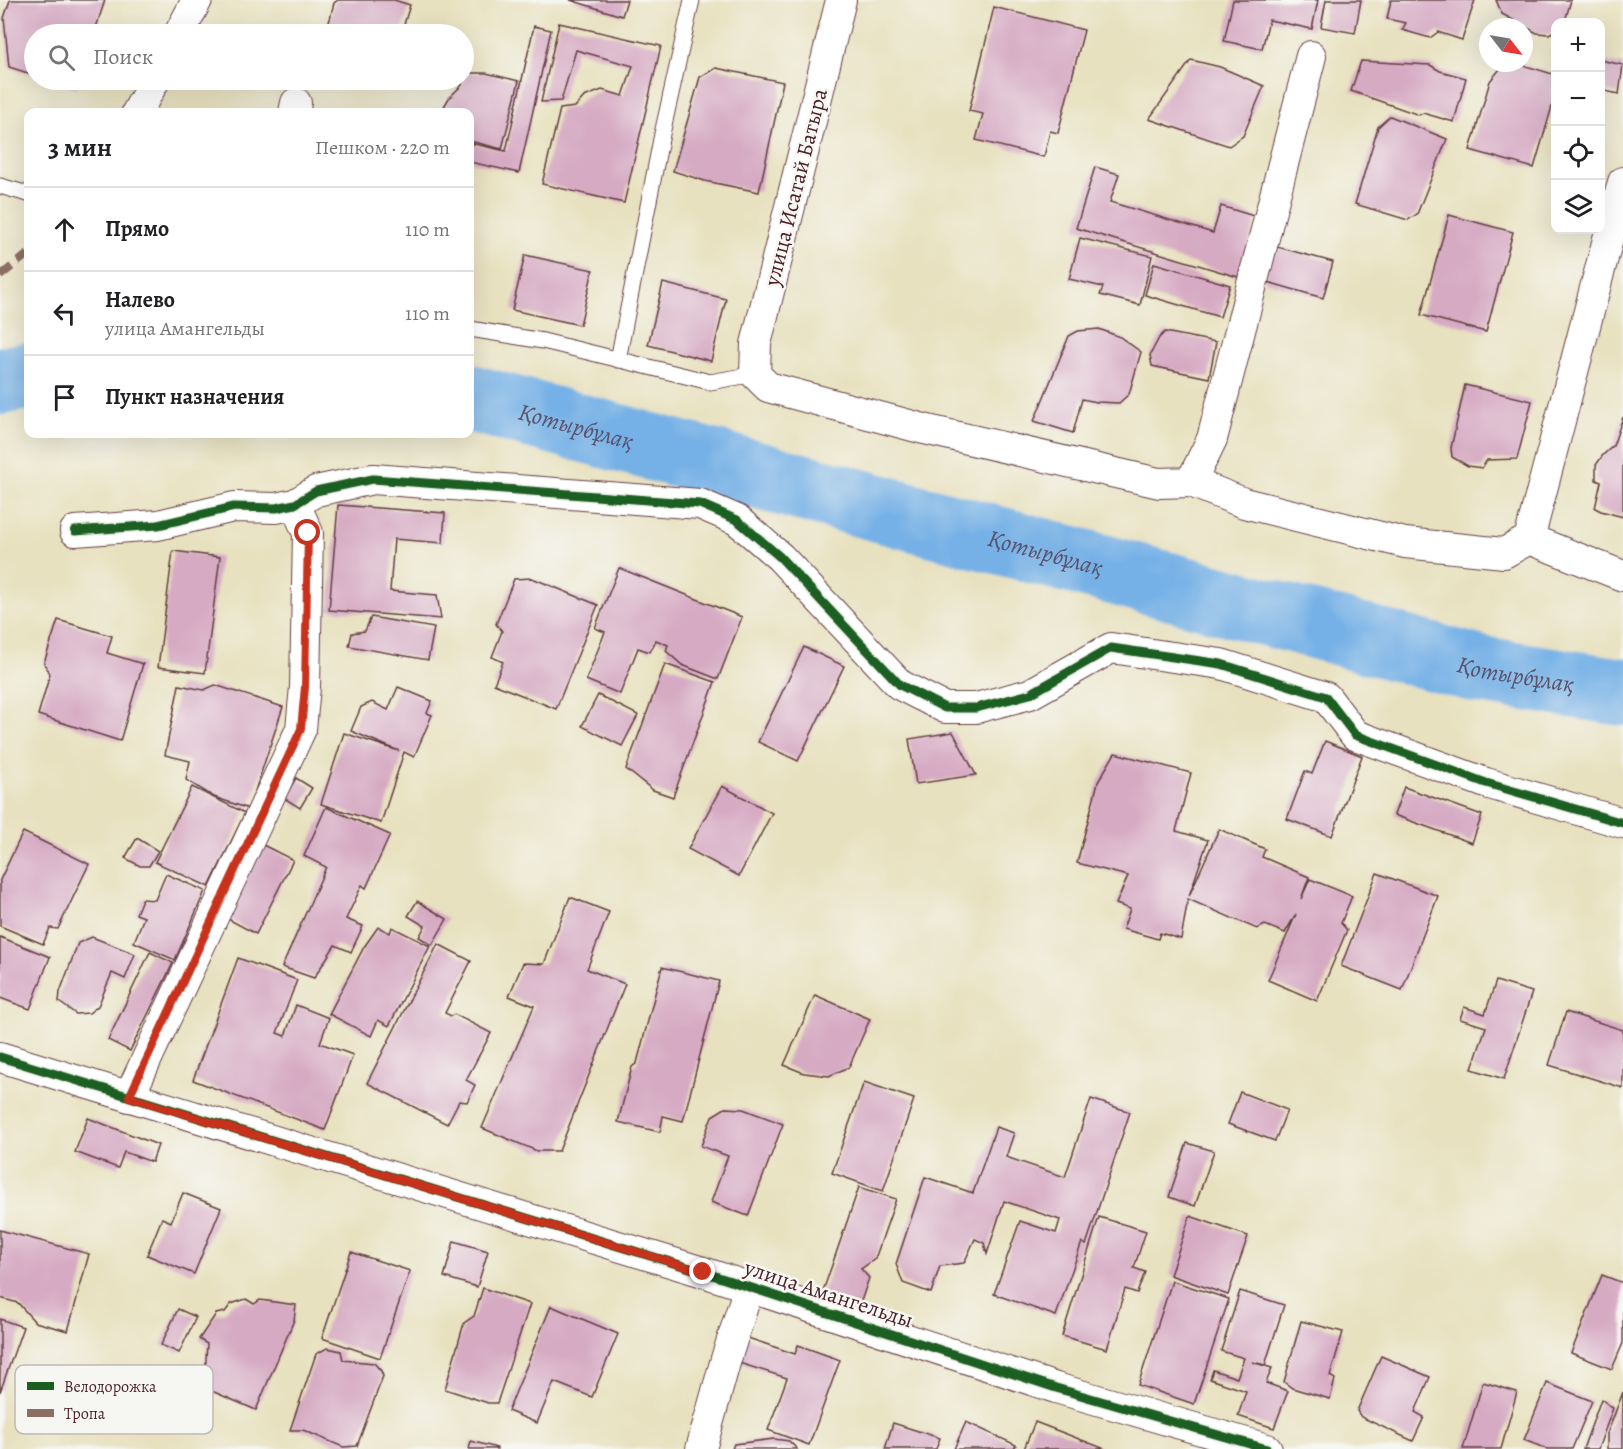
<!DOCTYPE html>
<html lang="ru">
<meta charset="utf-8">
<style>
:root{--surface:#fff;--page:#f2f2f2;--text:#202124;--muted:#757577;--line:#e0e0e0}
body{margin:0;font-family:Alegreya,serif;background:var(--page);color:var(--text)}
.controls{position:absolute;right:18px;top:18px;display:grid;overflow:hidden;border-radius:12px;box-shadow:0 6px 24px #0002}
.controls button{width:54px;height:54px;display:grid;place-items:center;padding:0;border:0;border-bottom:2px solid var(--line);background:var(--surface);color:var(--text);font:30px sans-serif}
.compass{position:absolute;left:1479px;top:18px;width:54px;height:54px;border-radius:50%;background:var(--surface);box-shadow:0 6px 24px #0002;rotate:121deg}
.stop{position:absolute;width:18px;height:18px;margin:-14px;border:4px solid #c8321e;border-radius:50%;background:#fff}
.stop.end{background:#c8321e;border-color:#fff;box-shadow:0 2px 6px #0008}
.list{margin:0;padding:0;list-style:none}
h2{display:flex;justify-content:space-between;align-items:center;height:78px;margin:0;padding:0 24px;font-size:26px}
h2 small{font-size:20px;font-weight:400;color:var(--muted)}
.list li{display:grid;grid-template-columns:39px 1fr auto;gap:18px;align-items:center;box-sizing:border-box;height:84px;padding:0 24px;border-top:2px solid var(--line)}
.list b{display:block;font-size:22px;white-space:nowrap}
.list p{margin:0;font-size:20px;white-space:nowrap;color:var(--muted)}
.list em{font-size:20px;font-style:normal;color:var(--muted)}
.icon{flex:none;width:33px;height:33px;fill:none;stroke:currentColor;stroke-width:2;stroke-linecap:round;stroke-linejoin:round}
.map{position:relative;flex:none;width:1623px;height:1449px;overflow:hidden}
.search{position:absolute;background:var(--surface);box-shadow:0 6px 24px #0002;left:24px;top:24px;width:450px;height:66px;display:flex;align-items:center;gap:15px;box-sizing:border-box;padding:0 21px;border-radius:33px;color:var(--muted);font-size:22px}
.panel{position:absolute;background:var(--surface);box-shadow:0 6px 24px #0002;left:24px;top:108px;width:450px;height:330px;border-radius:12px}
.map>svg:first-child{display:block}
.lines{fill:none;stroke-linecap:round;stroke-linejoin:round}
.river{stroke:#75b0e6;stroke-width:68}
.building{fill:#d6aac3}
.service-casing{stroke:#623c41;stroke-width:17}
.minor-casing{stroke:#623c41;stroke-width:32}
.service{stroke:#fff;stroke-width:15}
.minor{stroke:#fff;stroke-width:30}
.quiet{stroke:#8d6e63;stroke-width:8;stroke-dasharray:15 8;stroke-linecap:butt}
.cycleway-casing{stroke:#f6f6f2;stroke-width:13}
.cycleway{stroke:#1b5e20;stroke-width:9}
.route{stroke:#c8321e;stroke-width:8}
.labels{text-anchor:middle;stroke-width:5;stroke-linejoin:round;paint-order:stroke}
.street-label{font-size:22px;fill:#4a1f2b;stroke:#f6f6f2}
.water-label{font-size:24px;font-style:italic;fill:#59526c;stroke:#f6f6f2}
.key{fill:#f6f6f2;stroke:#c2b6b6;stroke-width:1.5}
.key-label{font-size:16px;fill:#4a1f2b}
</style>
<div class="map">
<svg width="1623" height="1449" viewBox="0 0 1623 1449">
<rect width="100%" height="100%" fill="#f6f6f2"/>
<filter id="ink" filterUnits="userSpaceOnUse"><feTurbulence type="fractalNoise" baseFrequency=".0167" numOctaves="2"/><feDisplacementMap in="SourceGraphic" scale="12" xChannelSelector="R" yChannelSelector="G"/><feConvolveMatrix kernelMatrix="1 2 1 2 8 2 1 2 1" color-interpolation-filters="sRGB"/></filter>
<filter id="wash" filterUnits="userSpaceOnUse"><feTurbulence type="fractalNoise" baseFrequency=".008" numOctaves="4" result="noise"/><feDisplacementMap in="SourceGraphic" scale="24" xChannelSelector="R" yChannelSelector="G"/><feGaussianBlur stdDeviation="1.35" result="paint"/><feColorMatrix in="noise" values="0 0 0 0 0 0 0 0 0 0 0 0 0 0 0 0 0 1.4 0 .05"/><feComposite in="paint" operator="in"/></filter>
<g filter="url(#wash)">
<rect width="100%" height="100%" fill="#e8e1bf"/>
<g class="lines">
<g class="river">
<polyline points="0,381 28,376"/>
<path id="s1" d="M470 398 1481 670 1623 692"/>
</g>
</g>
<g id="blocks">
<g class="building">
<polygon points="10,0 105,0 94,34 34,34 34,75 9,67 4,18"/>
<polygon points="338,0 394,0 410,5 401,34 326,34 334,3"/>
<polygon points="570,0 627,0 622,16"/>
<polygon points="1233,0 1318,0 1312,29 1269,20 1262,49 1224,41"/>
<polygon points="1326,0 1361,0 1355,33 1321,27"/>
<polygon points="1391,0 1475,0 1462,40 1438,32 1430,38 1402,30 1406,23 1387,19"/>
<polygon points="1496,0 1571,0 1565,21 1563,22 1556,22 1556,30 1549,34 1537,33 1502,14"/>
<polygon points="994,7 1084,30 1058,133 1050,131 1044,157 976,140 983,114 969,111"/>
<polygon points="559,23 661,46 624,203 542,184 560,109 575,107 584,97 602,90 623,96 633,66 576,50 561,101 541,102"/>
<polygon points="534,26 551,30 519,173 470,162 470,143 506,151"/>
<polygon points="1191,60 1220,67 1264,86 1243,136 1229,146 1149,119"/>
<polygon points="1600,60 1623,65 1619,94 1600,90"/>
<polygon points="1361,61 1430,65 1440,71 1466,78 1454,122 1423,113 1419,115 1351,91"/>
<polygon points="1505,63 1516,63 1556,75 1556,93 1534,168 1470,150 1490,81"/>
<polygon points="716,68 783,82 759,192 705,181 673,171 700,77"/>
<polygon points="464,73 486,73 519,81 502,149 470,141 470,112 443,112 442,110 449,98 462,85"/>
<polygon points="51,80 80,80 77,88"/>
<polygon points="1390,116 1447,139 1417,214 1408,220 1355,204 1378,127"/>
<polygon points="1095,167 1119,174 1110,202 1213,233 1221,206 1257,217 1238,277 1076,228"/>
<polygon points="1449,215 1513,232 1486,332 1421,315"/>
<polygon points="1080,238 1152,256 1140,305 1100,295 1103,287 1069,279"/>
<polygon points="1274,246 1333,262 1323,298 1264,281"/>
<polygon points="525,255 593,270 580,325 512,310"/>
<polygon points="1154,263 1230,285 1220,317 1145,295"/>
<polygon points="663,283 726,299 711,361 648,345"/>
<polygon points="1099,329 1120,337 1141,352 1129,394 1119,403 1097,402 1082,399 1073,433 1034,421 1069,336 1078,331"/>
<polygon points="1165,332 1216,342 1209,378 1152,366 1150,355 1159,338"/>
<polygon points="1465,385 1532,401 1517,459 1487,460 1482,468 1468,466 1452,457 1451,448"/>
<polygon points="1623,417 1623,517 1601,511 1595,508 1601,482 1596,480 1596,465 1603,455 1613,446"/>
<polygon points="338,505 445,513 443,543 394,539 390,591 437,595 441,619 329,610"/>
<polygon points="173,551 220,557 205,673 158,667"/>
<polygon points="619,568 742,617 718,679 682,665 666,651 668,645 656,640 650,652 638,648 620,694 586,680 605,632 595,628"/>
<polygon points="532,578 598,605 556,709 494,684 503,662 492,657 502,631 496,624 514,579"/>
<polygon points="371,617 434,628 428,660 349,646 352,633 365,631"/>
<polygon points="58,620 112,636 107,653 143,664 120,741 38,715 50,674 44,663"/>
<polygon points="804,647 844,666 798,761 758,742"/>
<polygon points="665,664 715,682 673,797 653,790 626,769"/>
<polygon points="179,685 204,690 215,685 283,707 249,809 214,797 186,780 190,761 165,755"/>
<polygon points="398,687 432,701 427,713 432,715 414,757 404,752 381,823 321,804 344,733 399,751 351,731 361,707 372,702 388,710"/>
<polygon points="598,695 638,715 622,746 582,726"/>
<polygon points="953,732 976,775 916,784 909,739"/>
<polygon points="1325,741 1362,756 1332,836 1287,819 1305,771 1312,774"/>
<polygon points="1115,753 1191,773 1176,831 1208,840 1189,896 1219,829 1265,849 1262,857 1309,877 1301,899 1310,879 1352,896 1341,923 1347,930 1317,1001 1268,980 1296,914 1285,933 1265,925 1257,929 1188,899 1181,939 1160,933 1158,939 1123,929 1130,909 1116,904 1128,876 1077,863 1098,782"/>
<polygon points="296,778 312,788 300,808 284,798"/>
<polygon points="722,786 772,813 739,876 688,849"/>
<polygon points="192,787 245,813 209,887 155,862"/>
<polygon points="1404,787 1482,815 1472,843 1394,815"/>
<polygon points="326,807 390,835 366,888 362,885 346,919 363,926 351,952 335,945 314,978 282,967 326,867 304,856"/>
<polygon points="23,832 89,864 58,929 50,928 43,944 0,926 0,880"/>
<polygon points="137,838 158,851 149,866 140,866 125,858"/>
<polygon points="263,845 293,860 256,934 226,918"/>
<polygon points="1377,873 1438,896 1402,990 1341,966"/>
<polygon points="166,874 205,891 175,960 134,942 144,917 136,914 142,899 155,900"/>
<polygon points="570,897 609,912 587,969 625,984 559,1151 537,1151 482,1128 534,1006 509,996 523,963 544,964"/>
<polygon points="417,901 447,919 432,945 419,937 425,926 408,916"/>
<polygon points="378,927 390,933 392,927 430,946 389,1026 378,1020 371,1036 329,1014 364,947"/>
<polygon points="0,937 50,957 30,1009 0,998"/>
<polygon points="92,937 135,954 125,979 112,973 98,1006 89,1013 76,1014 59,1002 60,992 78,943"/>
<polygon points="438,944 471,961 445,1013 451,1016 454,1014 491,1033 466,1080 475,1085 467,1102 459,1101 447,1124 367,1083"/>
<polygon points="150,952 173,963 130,1051 108,1040"/>
<polygon points="238,958 297,980 277,1033 285,1036 296,1005 329,1018 320,1043 353,1055 325,1130 193,1080"/>
<polygon points="662,967 719,981 683,1121 663,1116 660,1132 618,1122 632,1067 637,1063"/>
<polygon points="1496,981 1532,992 1504,1079 1472,1069 1486,1027 1460,1019 1464,1007 1485,1014"/>
<polygon points="815,995 870,1019 849,1067 829,1076 804,1073 784,1065"/>
<polygon points="1566,1012 1623,1030 1623,1088 1549,1065"/>
<polygon points="864,1082 914,1099 883,1191 832,1173"/>
<polygon points="1240,1092 1287,1110 1275,1141 1228,1124"/>
<polygon points="1091,1099 1130,1112 1086,1245 1082,1242 1056,1316 994,1294 1020,1221 1056,1233 1060,1220 1004,1201 987,1254 984,1243 975,1239 964,1263 940,1266 931,1293 903,1283 896,1264 925,1177 973,1193 996,1127 1014,1133 1006,1157 1065,1177"/>
<polygon points="725,1108 743,1109 783,1124 748,1216 711,1202 728,1156 701,1146 712,1116"/>
<polygon points="88,1118 158,1145 152,1162 124,1152 118,1168 75,1152"/>
<polygon points="1187,1143 1214,1151 1195,1206 1169,1197"/>
<polygon points="859,1187 896,1199 875,1259 861,1269 869,1278 859,1307 822,1294"/>
<polygon points="183,1193 221,1208 194,1274 147,1255 162,1218 171,1222"/>
<polygon points="1190,1216 1248,1236 1228,1295 1170,1275"/>
<polygon points="1099,1217 1146,1231 1134,1268 1145,1272 1137,1293 1125,1289 1107,1349 1062,1336"/>
<polygon points="0,1230 89,1254 68,1331 35,1322 18,1303 0,1298"/>
<polygon points="454,1241 488,1251 477,1287 444,1277"/>
<polygon points="351,1252 410,1271 380,1358 322,1338"/>
<polygon points="1602,1275 1623,1283 1623,1343 1612,1369 1571,1353"/>
<polygon points="1172,1281 1229,1299 1194,1404 1138,1385"/>
<polygon points="483,1288 530,1304 497,1403 488,1403 445,1389 464,1323 474,1316"/>
<polygon points="1240,1291 1284,1305 1265,1365 1252,1362 1272,1368 1266,1383 1288,1391 1274,1428 1238,1416 1246,1391 1210,1379 1213,1370 1237,1378 1244,1358 1221,1351"/>
<polygon points="246,1299 254,1304 260,1300 296,1305 294,1320 256,1410 207,1389 202,1385 205,1373 207,1344 199,1339 216,1314 225,1312 231,1304"/>
<polygon points="551,1306 618,1334 592,1397 554,1382 537,1423 508,1411"/>
<polygon points="178,1309 196,1317 179,1353 161,1345"/>
<polygon points="0,1319 23,1327 0,1392"/>
<polygon points="1301,1321 1343,1332 1330,1376 1335,1379 1330,1399 1292,1388 1284,1382"/>
<polygon points="748,1338 795,1354 798,1345 840,1360 809,1445 768,1430 787,1378 739,1363"/>
<polygon points="327,1348 341,1351 343,1360 374,1363 381,1371 383,1376 357,1446 343,1447 303,1430 290,1430 316,1354"/>
<polygon points="1381,1356 1430,1377 1415,1412 1424,1417 1413,1441 1361,1417 1357,1411"/>
<polygon points="1483,1382 1517,1392 1501,1449 1463,1449"/>
<polygon points="1547,1383 1592,1401 1572,1449 1547,1449 1524,1440"/>
<polygon points="1623,1392 1623,1449 1607,1449 1607,1434"/>
<polygon points="1601,1399 1613,1408 1598,1449 1583,1449"/>
<polygon points="966,1422 1016,1445 1014,1449 954,1449"/>
<polygon points="1035,1422 1105,1449 1024,1449"/>
<polygon points="893,1423 940,1438 936,1449 885,1449"/>
<polygon points="774,1439 789,1441 797,1449 732,1449 734,1444"/>
<polygon points="471,1441 497,1448 497,1449 469,1449"/>
</g>
</g>
</g>
<g filter="url(#ink)">
<use href="#blocks" fill-opacity="0" stroke="#623c41" stroke-width="1.5"/>
<g class="lines">
<defs>
<g id="service">
<polyline points="0,186 28,194"/>
<polyline points="470,329 543,341 710,382 755,374"/>
<polyline points="618,360 662,134 692,0"/>
</g>
<g id="minor">
<polyline points="841,0 756,344 755,374 768,387 924,429 1159,483 1191,482 1212,439 1311,56"/>
<polyline points="179,34 197,0"/>
<polyline points="137,112 155,80"/>
<polyline points="294,112 296,103"/>
<polyline points="1191,482 1244,503 1405,543 1504,553 1529,539 1623,182"/>
<polyline points="75,531 158,525 234,507 276,508 295,504 316,491 373,479 700,504 737,520 780,557 900,685 945,708 976,708 1030,694 1111,648 1221,664 1326,697 1355,735 1486,783 1623,823"/>
<polyline points="1529,539 1623,576"/>
<polyline points="0,1057 703,1272 1056,1388 1267,1449"/>
<polyline points="129,1097 301,729 305,687 308,533 295,504"/>
<polyline points="701,1449 726,1359 749,1287"/>
</g>
</defs>
<use href="#service" class="service-casing"/>
<use href="#minor" class="minor-casing"/>
<use href="#service" class="service"/>
<use href="#minor" class="minor"/>
<polyline class="quiet" points="0,276 28,254"/>
<defs>
<g id="cycleway">
<polyline points="75,531 158,525 234,507 276,508 295,504 316,491 373,479 700,504 737,520 780,557 900,685 945,708 976,708 1030,694 1111,648 1221,664 1326,697 1355,735 1486,783 1623,823"/>
<polyline points="0,1057 703,1272 1056,1388 1267,1449"/>
</g>
</defs>
<use href="#cycleway" class="cycleway-casing"/>
<use href="#cycleway" class="cycleway"/>
</g>
</g>
<g class="lines" filter="url(#ink)">
<polyline class="route" points="308,533 305,687 301,729 129,1097 703,1272"/>
</g>
<g class="labels">
<g class="street-label">
<text transform="translate(795 187) rotate(-76)" y="8">улица Исатай Батыра</text>
<text transform="translate(829 1293) rotate(18)" y="8">улица Амангельды</text>
</g>
<g class="water-label">
<text dy="8" stroke="none"><textPath href="#s1" startOffset="110">Қотырбұлақ</textPath></text>
<text dy="8" stroke="none"><textPath href="#s1" startOffset="596">Қотырбұлақ</textPath></text>
<text dy="8" stroke="none"><textPath href="#s1" startOffset="1082">Қотырбұлақ</textPath></text>
</g>
</g>
<rect x="15" y="1365" width="198" height="69" rx="9" class="key"/>
<rect x="27" y="1382" width="27" height="8" fill="#1b5e20"/>
<rect x="27" y="1409" width="27" height="8" fill="#8d6e63"/>
<g class="key-label">
<text x="64" y="1392">Велодорожка</text>
<text x="64" y="1419">Тропа</text>
</g>
</svg>
<div class="controls">
<button>+</button>
<button>−</button>
<button><svg class="icon" aria-label="locate" viewBox="0 0 24 24"><circle cx="12" cy="12" r="6"/><path d="M12 2v4M12 18v4M2 12h4M18 12h4"/></svg></button>
<button><svg class="icon" aria-label="layers" viewBox="0 0 24 24"><path d="M12 4l9 5-9 5-9-5zM3 14l9 5 9-5"/></svg></button>
</div>
<svg class="compass" viewBox="-18 -18 36 36"><path d="M0-13l5 13h-10z" fill="#e53935"/><path d="M0 13l5-13h-10z" fill="#757577"/></svg>
<div class="stop" style="left:308px;top:533px"></div>
<div class="stop end" style="left:703px;top:1272px"></div>
<div class="search"><svg class="icon" aria-label="search" viewBox="0 0 24 24"><circle cx="10" cy="10" r="6"/><path d="M15 15l6 6"/></svg>Поиск</div>
<section class="panel">
<h2>3 мин<small>Пешком · 220 m</small></h2>
<ul class="list">
<li><svg class="icon" aria-label="ahead" viewBox="0 0 24 24"><path d="M12 20V5M6 11l6-6 6 6"/></svg><div><b>Прямо</b></div><em>110 m</em></li>
<li><svg class="icon" aria-label="left" viewBox="0 0 24 24"><path d="M17 20v-9H6M10 6l-5 5 5 5"/></svg><div><b>Налево</b><p>улица Амангельды</p></div><em>110 m</em></li>
<li><svg class="icon" aria-label="arrive" viewBox="0 0 24 24"><path d="M6 21V4h12l-3 4 3 4H6"/></svg><div><b>Пункт назначения</b></div></li>
</ul>
</section>
</div>
